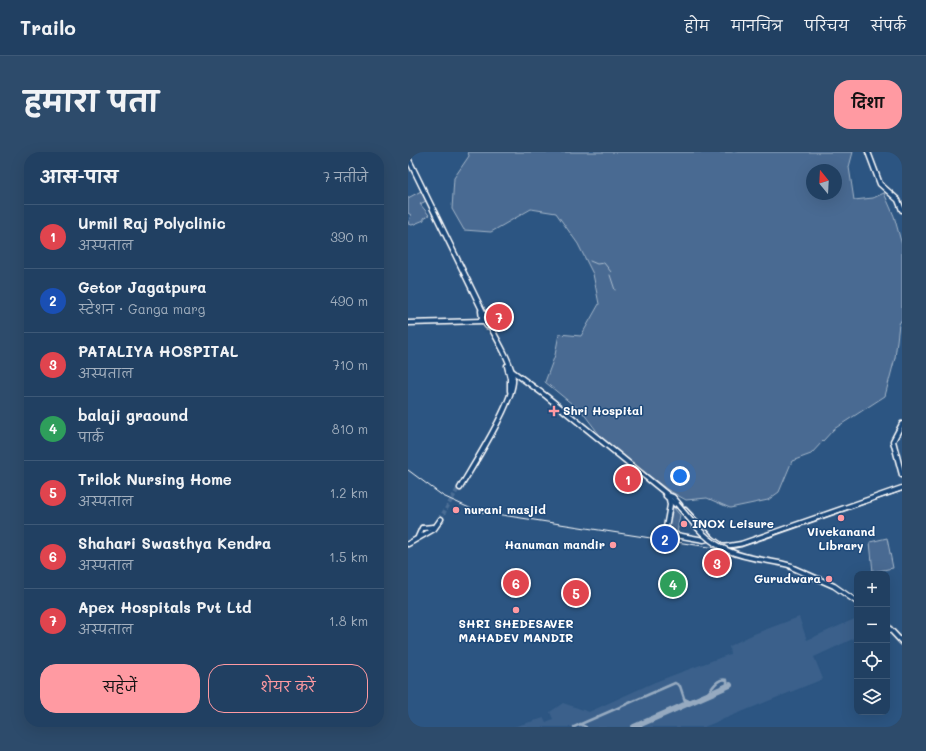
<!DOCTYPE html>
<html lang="hi">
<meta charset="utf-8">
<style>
:root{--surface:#214062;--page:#2d4b6b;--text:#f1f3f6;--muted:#a2afbe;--line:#3e5977;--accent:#ff9aa2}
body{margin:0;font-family:Mali,"Playpen Sans Deva",sans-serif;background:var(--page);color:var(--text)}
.controls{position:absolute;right:12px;bottom:12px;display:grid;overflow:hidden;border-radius:8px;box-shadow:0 4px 16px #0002}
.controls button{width:36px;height:36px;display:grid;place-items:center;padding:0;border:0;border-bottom:1px solid var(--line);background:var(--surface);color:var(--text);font:20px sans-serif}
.compass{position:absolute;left:398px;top:12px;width:36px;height:36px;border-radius:50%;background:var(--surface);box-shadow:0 4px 16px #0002;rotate:342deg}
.you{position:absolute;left:272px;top:324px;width:14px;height:14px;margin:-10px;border:3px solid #fff;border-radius:50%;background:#1a73e8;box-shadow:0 0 0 6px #1a73e833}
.badge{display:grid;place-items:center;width:26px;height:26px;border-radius:50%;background:var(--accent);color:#fff;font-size:13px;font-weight:700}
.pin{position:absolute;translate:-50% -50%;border:2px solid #fff;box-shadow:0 1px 4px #0006}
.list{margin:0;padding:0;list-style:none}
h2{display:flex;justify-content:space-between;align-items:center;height:52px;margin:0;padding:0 16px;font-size:17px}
h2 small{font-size:13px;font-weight:400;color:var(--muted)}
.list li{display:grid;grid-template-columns:26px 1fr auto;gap:12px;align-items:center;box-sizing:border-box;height:64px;padding:0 16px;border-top:1px solid var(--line)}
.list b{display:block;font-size:15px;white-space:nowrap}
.list p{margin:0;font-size:13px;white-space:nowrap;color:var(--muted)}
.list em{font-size:13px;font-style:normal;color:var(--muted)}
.actions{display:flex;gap:8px;padding:12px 16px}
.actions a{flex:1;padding:9px 0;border:1px solid var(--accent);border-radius:16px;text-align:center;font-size:14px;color:var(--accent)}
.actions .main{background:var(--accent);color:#111}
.icon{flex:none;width:22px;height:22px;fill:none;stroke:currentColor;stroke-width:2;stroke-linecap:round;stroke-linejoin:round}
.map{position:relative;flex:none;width:494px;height:575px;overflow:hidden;border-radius:16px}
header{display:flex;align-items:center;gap:24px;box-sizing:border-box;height:56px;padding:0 20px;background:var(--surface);border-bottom:1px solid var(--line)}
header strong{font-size:19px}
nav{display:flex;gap:22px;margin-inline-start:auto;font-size:14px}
.intro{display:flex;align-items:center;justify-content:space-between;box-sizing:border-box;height:96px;padding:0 24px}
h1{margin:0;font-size:28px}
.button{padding:10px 18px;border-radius:16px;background:var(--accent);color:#111;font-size:14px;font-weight:700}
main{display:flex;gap:24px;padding:0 24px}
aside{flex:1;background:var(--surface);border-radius:16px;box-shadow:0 4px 16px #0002}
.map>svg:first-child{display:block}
.built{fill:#3b618b}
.green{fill:#486b92;stroke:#a4b5c8;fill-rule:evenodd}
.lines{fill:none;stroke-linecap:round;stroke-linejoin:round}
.stream{stroke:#acbcce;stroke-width:1}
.taxiway{stroke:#96aac0;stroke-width:2.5}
.runway{stroke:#96aac0;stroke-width:6}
.major-tunnel{stroke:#4c6e95;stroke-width:4;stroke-dasharray:4 2;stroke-linecap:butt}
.major-casing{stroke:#fff;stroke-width:7}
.major{stroke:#1f4a7a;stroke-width:4}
.rail{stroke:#fff;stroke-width:1}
.major-bridge-casing{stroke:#fff;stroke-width:7;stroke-linecap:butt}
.major-bridge{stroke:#1f4a7a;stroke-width:4}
.poi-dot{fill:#ff9aa2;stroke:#1f4a7a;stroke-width:1.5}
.labels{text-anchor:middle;stroke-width:3;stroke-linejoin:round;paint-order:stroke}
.poi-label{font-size:12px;font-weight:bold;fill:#fff;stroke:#1f4a7a;text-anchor:start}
</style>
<header>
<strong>Trailo</strong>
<nav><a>होम</a><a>मानचित्र</a><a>परिचय</a><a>संपर्क</a></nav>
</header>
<div class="intro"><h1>हमारा पता</h1><a class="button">दिशा</a></div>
<main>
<aside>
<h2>आस-पास<small>7 नतीजे</small></h2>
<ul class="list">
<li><span class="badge" style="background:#e0444e">1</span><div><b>Urmil Raj Polyclinic</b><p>अस्पताल</p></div><em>390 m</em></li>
<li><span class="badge" style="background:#1a4fb4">2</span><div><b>Getor Jagatpura</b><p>स्टेशन · Ganga marg</p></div><em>490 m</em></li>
<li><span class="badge" style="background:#e0444e">3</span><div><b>PATALIYA HOSPITAL</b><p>अस्पताल</p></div><em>710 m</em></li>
<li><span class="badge" style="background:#2e9e5b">4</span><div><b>balaji graound</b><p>पार्क</p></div><em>810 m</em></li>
<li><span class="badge" style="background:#e0444e">5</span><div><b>Trilok Nursing Home</b><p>अस्पताल</p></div><em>1.2 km</em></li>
<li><span class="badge" style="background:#e0444e">6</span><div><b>Shahari Swasthya Kendra</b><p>अस्पताल</p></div><em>1.5 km</em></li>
<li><span class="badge" style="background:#e0444e">7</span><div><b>Apex Hospitals Pvt Ltd</b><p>अस्पताल</p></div><em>1.8 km</em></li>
</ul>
<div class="actions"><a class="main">सहेजें</a><a>शेयर करें</a></div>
</aside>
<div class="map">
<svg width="494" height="575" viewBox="0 0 494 575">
<rect width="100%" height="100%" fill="#2c5582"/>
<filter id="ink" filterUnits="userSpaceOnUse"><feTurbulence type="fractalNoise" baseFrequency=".025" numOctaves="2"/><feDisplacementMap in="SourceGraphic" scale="8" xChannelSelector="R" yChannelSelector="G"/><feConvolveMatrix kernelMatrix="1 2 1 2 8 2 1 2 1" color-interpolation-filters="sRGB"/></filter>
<g filter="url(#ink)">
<polygon class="built" points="391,465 399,488 449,466 449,485 406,505 415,527 296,575 105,575 136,566 138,570 145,567 142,560 155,551 181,560 247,530 322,502 321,494 346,482"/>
<g class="green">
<path d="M60 0H445L441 15 446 48 465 46 476 41 486 64 494 93V167L491 172 487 206 477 244 426 277 403 302 384 309 371 340 360 348 322 356 299 346 278 348 260 338 197 290 175 261 137 230 147 203 151 182 173 184 191 152 185 122 170 92 148 61 123 57 83 80 56 78 44 57 46 26 61 4ZM404 18H428V42H404Z"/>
<polygon points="13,39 18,49 12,52 21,63 16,66 16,68 4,73 0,72 3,63 0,61 0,46"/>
<polygon points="265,355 272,363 269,381 259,377"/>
<polygon points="479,386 485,416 465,420 462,390"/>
</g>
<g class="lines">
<g class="stream">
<polyline points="182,109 189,112 196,111 203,120"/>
<polyline points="202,123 207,138"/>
</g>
<g class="taxiway">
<path d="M295 545C304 540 307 525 319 528V533L310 538"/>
<polyline points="277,547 283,550 290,547"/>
<polyline points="172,572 178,575"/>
<polyline points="166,575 267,531 272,534 277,549 275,553 267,557"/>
</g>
<polyline class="runway" points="226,575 322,533"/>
<polyline class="major-tunnel" points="32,367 51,335"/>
<defs>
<g id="major">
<polyline points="460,0 472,32 490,48 494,58"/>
<path d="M0 6 76 162 80 167V170C88 186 103 209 105 226 108 247 64 315 52 336"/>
<polyline points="73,159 74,167 79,174"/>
<polyline points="0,171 75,169"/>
<polyline points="99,214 102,226 102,239"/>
<polyline points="104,219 138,244 260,343 265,345 272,353"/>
<polyline points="494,272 485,289 494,323"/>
<polyline points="258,344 268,353"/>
<polyline points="261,347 262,353 257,381 296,388 303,386"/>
<polyline points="277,358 303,386 317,396"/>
<polyline points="15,376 25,375"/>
<polyline points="10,385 14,376"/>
<polyline points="0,392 26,377 33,367"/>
<polyline points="315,395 333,392 494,336"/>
<polyline points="383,415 426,434 449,450"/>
<polyline points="479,474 494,490"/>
</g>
</defs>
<use href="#major" class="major-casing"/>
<use href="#major" class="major"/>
<polyline class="rail" points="0,318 35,344 68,359 314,397 334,394 494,339"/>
<defs>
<path id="major-bridge" d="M269 352C284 370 299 390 321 399 341 408 364 408 384 414"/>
</defs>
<use href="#major-bridge" class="major-bridge-casing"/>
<use href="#major-bridge" class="major-bridge"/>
</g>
</g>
<g class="poi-dot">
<path d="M144 253h4v4h4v4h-4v4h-4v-4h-4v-4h4z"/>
<circle cx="48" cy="358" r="4"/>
<circle cx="433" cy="366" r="4"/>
<circle cx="276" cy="372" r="4"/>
<circle cx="205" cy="393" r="4"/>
<circle cx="421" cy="427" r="4"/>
<circle cx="108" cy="458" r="4"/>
</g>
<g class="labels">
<g class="poi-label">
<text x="155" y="263">Shri Hospital</text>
<text x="56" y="362">nurani masjid</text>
<text x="284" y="376">INOX Leisure</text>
<text x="433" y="384" text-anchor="middle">Vivekanand<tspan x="433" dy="14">Library</tspan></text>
<text x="197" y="397" text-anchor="end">Hanuman mandir</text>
<text x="413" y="431" text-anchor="end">Gurudwara</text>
<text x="108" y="476" text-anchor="middle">SHRI SHEDESAVER<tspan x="108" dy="14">MAHADEV MANDIR</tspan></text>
</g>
</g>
</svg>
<div class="controls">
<button>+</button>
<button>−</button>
<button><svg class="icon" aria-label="locate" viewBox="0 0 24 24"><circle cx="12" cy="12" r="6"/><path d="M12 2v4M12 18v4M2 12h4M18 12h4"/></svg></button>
<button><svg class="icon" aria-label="layers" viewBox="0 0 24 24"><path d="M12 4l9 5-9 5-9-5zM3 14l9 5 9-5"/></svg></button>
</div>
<svg class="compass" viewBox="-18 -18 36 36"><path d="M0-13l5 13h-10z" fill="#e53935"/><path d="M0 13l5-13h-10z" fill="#a2afbe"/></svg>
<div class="you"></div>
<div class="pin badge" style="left:220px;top:327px;background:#e0444e">1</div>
<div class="pin badge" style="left:257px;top:387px;background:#1a4fb4">2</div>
<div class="pin badge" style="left:309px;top:411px;background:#e0444e">3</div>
<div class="pin badge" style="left:265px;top:432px;background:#2e9e5b">4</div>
<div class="pin badge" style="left:168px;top:441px;background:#e0444e">5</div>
<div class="pin badge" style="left:108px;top:431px;background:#e0444e">6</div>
<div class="pin badge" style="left:91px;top:165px;background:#e0444e">7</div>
</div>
</main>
